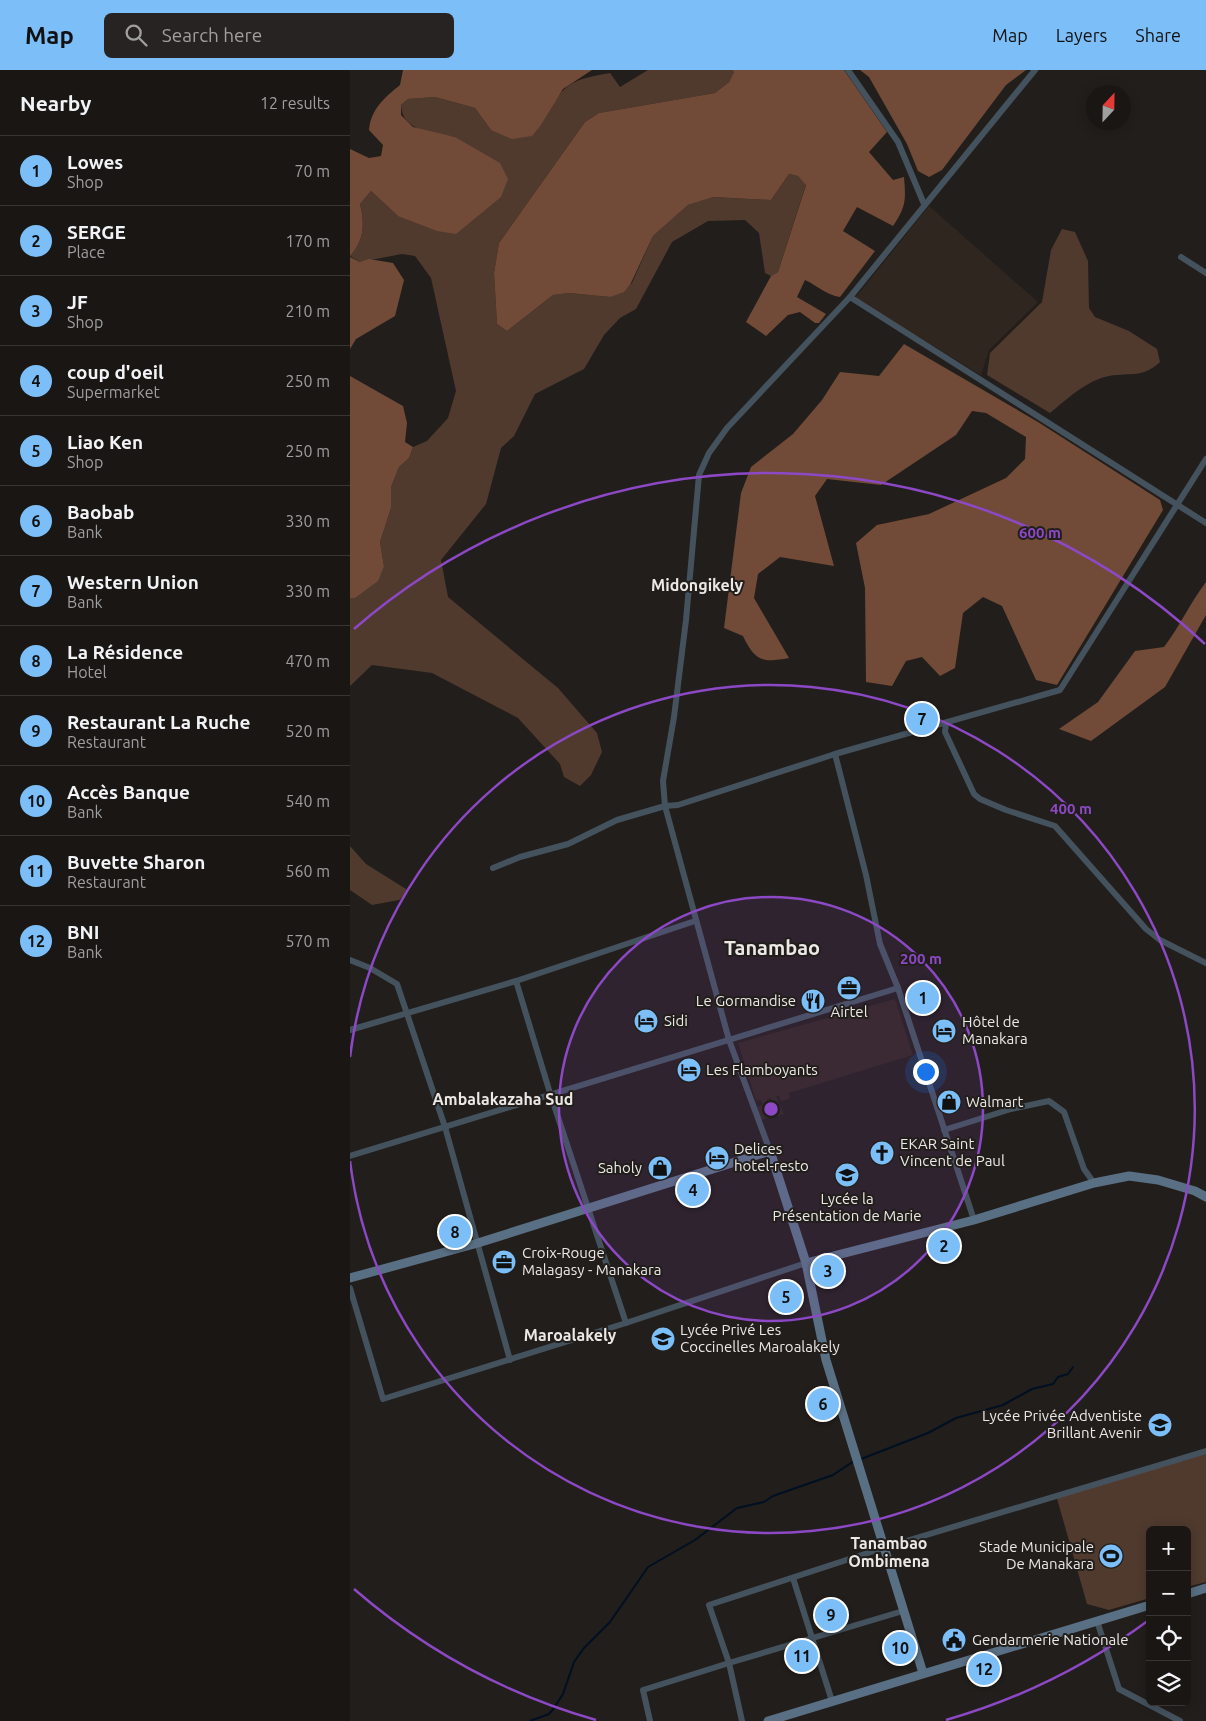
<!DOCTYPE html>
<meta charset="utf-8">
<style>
:root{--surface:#1a1614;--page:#272322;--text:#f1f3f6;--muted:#9f9fa0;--line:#383534;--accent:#7bbef8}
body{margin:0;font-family:Ubuntu,sans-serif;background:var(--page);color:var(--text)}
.controls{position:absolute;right:15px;bottom:15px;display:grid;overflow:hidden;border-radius:8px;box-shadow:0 2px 12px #0003}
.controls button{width:45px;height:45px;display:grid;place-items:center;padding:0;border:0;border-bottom:1px solid var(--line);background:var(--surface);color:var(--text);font:25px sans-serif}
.compass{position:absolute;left:736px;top:15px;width:45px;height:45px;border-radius:50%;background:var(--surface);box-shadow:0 2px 12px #0003;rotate:22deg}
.you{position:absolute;left:575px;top:1001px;width:18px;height:18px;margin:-12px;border:4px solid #fff;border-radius:50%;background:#1a73e8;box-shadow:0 0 0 8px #1a73e833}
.badge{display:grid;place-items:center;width:32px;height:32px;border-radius:50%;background:var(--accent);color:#111;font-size:16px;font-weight:700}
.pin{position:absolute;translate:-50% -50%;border:2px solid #fff;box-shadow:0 1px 5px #0006}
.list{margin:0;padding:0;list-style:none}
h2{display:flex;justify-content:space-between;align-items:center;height:65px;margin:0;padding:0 20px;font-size:21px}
h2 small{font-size:16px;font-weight:400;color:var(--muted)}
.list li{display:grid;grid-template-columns:32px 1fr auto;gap:15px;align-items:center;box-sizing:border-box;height:70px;padding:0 20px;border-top:1px solid var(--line)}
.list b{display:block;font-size:19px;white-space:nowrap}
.list p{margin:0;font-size:16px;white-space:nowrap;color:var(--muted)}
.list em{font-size:16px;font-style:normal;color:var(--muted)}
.icon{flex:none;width:28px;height:28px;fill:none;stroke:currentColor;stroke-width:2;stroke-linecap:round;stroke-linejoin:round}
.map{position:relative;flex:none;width:856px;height:1651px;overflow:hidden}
header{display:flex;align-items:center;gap:30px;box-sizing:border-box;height:70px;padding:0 25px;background:var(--accent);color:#111}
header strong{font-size:24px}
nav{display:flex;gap:28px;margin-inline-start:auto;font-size:18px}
.search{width:350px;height:45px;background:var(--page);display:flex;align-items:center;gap:12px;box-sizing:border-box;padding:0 18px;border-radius:8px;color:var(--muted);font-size:19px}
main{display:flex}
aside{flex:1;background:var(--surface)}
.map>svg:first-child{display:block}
.built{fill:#302620}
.green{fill:#503a2e}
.forest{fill:#714b37}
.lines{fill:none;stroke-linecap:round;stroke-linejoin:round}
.stream{stroke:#001022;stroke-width:2}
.street{stroke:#44525e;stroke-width:6}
.secondary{stroke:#596f83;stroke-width:9}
.ring{fill:none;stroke:#8c48c5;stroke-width:2.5}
.labels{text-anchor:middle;stroke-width:4;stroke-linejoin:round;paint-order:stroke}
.poi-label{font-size:15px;fill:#ebe8e6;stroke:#221e1b;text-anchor:start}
.neighbourhood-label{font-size:16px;font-weight:bold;fill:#ebe8e6;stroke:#221e1b}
.district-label{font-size:20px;font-weight:bold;fill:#ebe8e6;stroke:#221e1b}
.centre{fill:#8c48c5;stroke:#221e1b;stroke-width:2.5}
.ring-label{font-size:15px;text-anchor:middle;font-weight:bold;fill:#8c48c5;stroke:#221e1b;stroke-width:4;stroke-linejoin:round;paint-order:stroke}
</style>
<header>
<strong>Map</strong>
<div class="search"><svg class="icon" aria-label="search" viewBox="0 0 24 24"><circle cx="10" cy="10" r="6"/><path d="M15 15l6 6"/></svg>Search here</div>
<nav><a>Map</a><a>Layers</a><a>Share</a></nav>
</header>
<main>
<aside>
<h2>Nearby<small>12 results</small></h2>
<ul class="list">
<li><span class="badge">1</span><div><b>Lowes</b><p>Shop</p></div><em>70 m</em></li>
<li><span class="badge">2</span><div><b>SERGE</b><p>Place</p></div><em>170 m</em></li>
<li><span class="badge">3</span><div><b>JF</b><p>Shop</p></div><em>210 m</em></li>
<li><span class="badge">4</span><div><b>coup d'oeil</b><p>Supermarket</p></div><em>250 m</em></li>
<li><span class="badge">5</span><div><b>Liao Ken</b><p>Shop</p></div><em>250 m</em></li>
<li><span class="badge">6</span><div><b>Baobab</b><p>Bank</p></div><em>330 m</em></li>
<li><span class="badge">7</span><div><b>Western Union</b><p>Bank</p></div><em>330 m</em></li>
<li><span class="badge">8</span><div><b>La Résidence</b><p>Hotel</p></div><em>470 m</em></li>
<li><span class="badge">9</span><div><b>Restaurant La Ruche</b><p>Restaurant</p></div><em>520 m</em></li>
<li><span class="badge">10</span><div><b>Accès Banque</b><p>Bank</p></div><em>540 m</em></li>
<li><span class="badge">11</span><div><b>Buvette Sharon</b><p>Restaurant</p></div><em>560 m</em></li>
<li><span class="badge">12</span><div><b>BNI</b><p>Bank</p></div><em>570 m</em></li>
</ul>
</aside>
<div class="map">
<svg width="856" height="1651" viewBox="0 0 856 1651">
<rect width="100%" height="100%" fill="#221e1b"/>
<g class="built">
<polygon points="579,136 688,232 639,280 631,305 505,228"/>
<polygon points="545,929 563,985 439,1023 440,1029 431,1031 429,1026 426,1026 434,1044 427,1046 420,1028 417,1029 424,1046 411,1050 407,1037 412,1035 411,1030 406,1031 388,973"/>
</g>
<g class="green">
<path d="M298 0H382L384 2 379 12 365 23 249 43 235 52 149 173 144 203 147 254 157 261 203 225 219 223 260 227 282 213 303 166 338 135 362 127 421 130 439 104 448 106 456 114 428 202 421 206 415 203 409 163 395 150 358 151 322 172 286 239 270 248 254 265 234 299 185 324 164 366 151 378 136 434 91 490 98 527 208 618 247 663 252 682 241 705 230 716 214 707 210 694 168 648 82 603 22 595 0 616V528H5L34 496 30 472 41 438V417L49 397 59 388 63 377 77 371 98 348 106 321 81 208 65 186 52 184 10 192 0 186C14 171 15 154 10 134L21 121 48 146 105 67C85 63 52 62 51 35L58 29 85 27 125 38 141 60 191 55C214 16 213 11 260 3L270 17Z"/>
<path d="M712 159 725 162 738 191 739 238 745 247 779 261 807 279 810 292C791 310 778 301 755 307 735 312 716 330 700 343L637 305 640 283 692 232 701 180Z"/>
<polygon points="0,776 16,794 56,819 57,824 49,830 22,835 0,820"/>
<polygon points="856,1384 856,1512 837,1517 837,1460 800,1460 800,1528 759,1540 737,1534 706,1425"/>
</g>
<g class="forest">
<path d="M53 0H242L213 19 191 55 182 66 162 69 141 60 125 38 85 27 58 29 51 35V45L63 57 105 67 150 93 158 109 151 127 106 164 87 161 48 146 21 121 10 134C15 154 14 171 0 186V79L19 88 31 86 33 75 19 60C21 39 34 28 50 15Z"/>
<path d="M382 0H494L537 62 519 82 543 110 554 107C556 130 556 137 543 156L507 137 493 161 525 181 490 227C476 225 468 216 455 210L447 227 476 244 469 253H465L450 242 438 245 416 266 396 252 421 206 428 202 456 115 448 106 439 104 421 130 363 127 338 135 303 166 281 213 274 222 260 227 219 223 203 225 157 261 147 254 144 203 149 173 235 52 249 43 365 23 379 12 384 2Z"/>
<polygon points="510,0 676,0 656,15 592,100 579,107 568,101 557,74 519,7"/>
<polygon points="0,187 10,192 19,189 43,193 54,210 45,246 6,269 0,279"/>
<path d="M554 274 688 352 810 430 813 440 707 615 686 610 652 536 633 527 613 543 605 598 590 606 572 587 556 591 542 616 516 612 515 518 506 473 527 455 579 444 656 408 675 389 676 367 636 343 622 341 606 365 531 415 477 409 465 426 484 496 430 487 408 504 404 528 439 588C412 593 405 591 393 566L374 558 391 423 401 397 443 364 472 330 490 302 529 306Z"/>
<polygon points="0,306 53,336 57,353 55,372 63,377 59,388 49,397 41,417 41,438 30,472 34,496 28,511 5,528 0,528"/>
<path d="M856 512V545L815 617 741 671 709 659 748 632 785 581 814 577C830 556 840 533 856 512Z"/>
</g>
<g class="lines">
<g class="stream">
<polyline points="511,1389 578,1363 606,1348 653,1335 682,1319 703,1314 708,1307 718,1304 723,1297"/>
<polyline points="180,1651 199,1644 204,1638 213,1624 224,1592 234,1578 260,1552 298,1497 345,1470 387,1438 414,1432 423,1426 483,1405 504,1391"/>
</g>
<g class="street">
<polyline points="498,0 548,72 574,134"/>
<polyline points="831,187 856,203"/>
<polyline points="500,227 685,0"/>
<polyline points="596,653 595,662 624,724 630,729 656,740 705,756 796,859 810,870 856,893"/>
<polyline points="485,684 710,620 856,389"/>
<polyline points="143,798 170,787 218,774 267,750 315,736 313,711 324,647 336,550 349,405 359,383 377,358 500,227 856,453"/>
<polyline points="0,890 20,898 47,914 95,1057 160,1290"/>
<polyline points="166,911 200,1023 276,1253"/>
<polyline points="0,960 166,911 345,851"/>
<polyline points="594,1060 661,1039 699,1031 714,1042 734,1099 744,1113"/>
<polyline points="420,1081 379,970 315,736 328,735 485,684 516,805 530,874 548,918 624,1150"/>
<polyline points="0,1086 548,918"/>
<polyline points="0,1218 33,1329 276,1253 456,1193"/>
<polyline points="443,1508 482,1631"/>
<polyline points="747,1551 769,1619 830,1651"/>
<polyline points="300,1651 293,1620 379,1593 359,1535 533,1478 856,1381"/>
<polyline points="392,1651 379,1593 553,1541"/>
</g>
<g class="secondary">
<polyline points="456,1193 624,1150 744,1113 779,1106 808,1110 845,1121 856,1127"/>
<polyline points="0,1208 128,1173 420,1081 456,1193 476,1290 573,1603"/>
<polyline points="837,1524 856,1518"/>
<polyline points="418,1651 800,1535"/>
</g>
</g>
<circle cx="421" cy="1039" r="212" fill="#8c48c5" fill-opacity=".12"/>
<g class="ring">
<circle cx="421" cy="1039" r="212"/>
<path d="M0 987A424 424 0 1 1 0 1091"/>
<path d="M799 1550A636 636 0 0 1 596 1650M246 1650A636 636 0 0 1 4 1519M4 559A636 636 0 0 1 855 574"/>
</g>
<defs>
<symbol id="office-disc" viewBox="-11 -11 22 22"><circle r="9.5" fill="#7bbef8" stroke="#221e1b"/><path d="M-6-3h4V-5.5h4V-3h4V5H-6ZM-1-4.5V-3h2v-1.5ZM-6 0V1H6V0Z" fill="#111"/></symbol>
<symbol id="restaurant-disc" viewBox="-11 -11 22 22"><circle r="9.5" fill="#7bbef8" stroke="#221e1b"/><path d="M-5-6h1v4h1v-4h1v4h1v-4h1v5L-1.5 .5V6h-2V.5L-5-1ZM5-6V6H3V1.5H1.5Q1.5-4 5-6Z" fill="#111"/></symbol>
<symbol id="hotel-disc" viewBox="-11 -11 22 22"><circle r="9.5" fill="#7bbef8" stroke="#221e1b"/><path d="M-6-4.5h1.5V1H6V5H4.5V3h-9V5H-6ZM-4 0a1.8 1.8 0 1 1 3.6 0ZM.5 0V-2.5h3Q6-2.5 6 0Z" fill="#111"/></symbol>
<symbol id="shop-disc" viewBox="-11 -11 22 22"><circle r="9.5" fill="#7bbef8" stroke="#221e1b"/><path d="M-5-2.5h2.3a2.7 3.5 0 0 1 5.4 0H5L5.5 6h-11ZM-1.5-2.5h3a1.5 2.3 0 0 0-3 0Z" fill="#111"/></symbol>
<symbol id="church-disc" viewBox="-11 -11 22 22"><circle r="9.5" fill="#7bbef8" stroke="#221e1b"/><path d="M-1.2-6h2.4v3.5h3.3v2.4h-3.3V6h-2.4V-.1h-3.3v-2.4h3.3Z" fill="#111"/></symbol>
<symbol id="school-disc" viewBox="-11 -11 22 22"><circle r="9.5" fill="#7bbef8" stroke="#221e1b"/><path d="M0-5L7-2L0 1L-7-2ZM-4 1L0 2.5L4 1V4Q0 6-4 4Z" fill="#111"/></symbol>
<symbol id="stadium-disc" viewBox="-11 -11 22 22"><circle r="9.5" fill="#7bbef8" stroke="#221e1b"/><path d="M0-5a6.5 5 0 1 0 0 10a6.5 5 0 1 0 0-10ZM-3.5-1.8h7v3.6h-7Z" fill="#111"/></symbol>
<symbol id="civic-disc" viewBox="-11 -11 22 22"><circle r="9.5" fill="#7bbef8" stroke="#221e1b"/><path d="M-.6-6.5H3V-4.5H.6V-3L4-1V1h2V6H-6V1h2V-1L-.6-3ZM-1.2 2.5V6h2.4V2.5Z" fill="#111"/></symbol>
</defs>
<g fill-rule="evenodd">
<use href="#office-disc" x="485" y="904" width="28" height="28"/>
<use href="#restaurant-disc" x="449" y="917" width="28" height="28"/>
<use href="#hotel-disc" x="282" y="937" width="28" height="28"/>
<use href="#hotel-disc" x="580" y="947" width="28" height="28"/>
<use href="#hotel-disc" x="325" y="986" width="28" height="28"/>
<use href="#shop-disc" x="585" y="1018" width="28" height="28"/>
<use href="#church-disc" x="518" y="1069" width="28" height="28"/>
<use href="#hotel-disc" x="353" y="1074" width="28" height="28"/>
<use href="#shop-disc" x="296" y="1084" width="28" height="28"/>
<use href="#school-disc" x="483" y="1091" width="28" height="28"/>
<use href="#office-disc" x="140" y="1178" width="28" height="28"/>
<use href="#school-disc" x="299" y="1255" width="28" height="28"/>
<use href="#school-disc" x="796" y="1341" width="28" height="28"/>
<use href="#stadium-disc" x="747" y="1472" width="28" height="28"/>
<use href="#civic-disc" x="590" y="1556" width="28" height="28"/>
</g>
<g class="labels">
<g class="poi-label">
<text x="446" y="936" text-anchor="end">Le Gormandise</text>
<text x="499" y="947" text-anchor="middle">Airtel</text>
<text x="314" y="956">Sidi</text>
<text x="612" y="957">Hôtel de<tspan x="612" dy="17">Manakara</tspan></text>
<text x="356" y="1005">Les Flamboyants</text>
<text x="616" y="1037">Walmart</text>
<text x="550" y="1079">EKAR Saint<tspan x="550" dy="17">Vincent de Paul</tspan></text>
<text x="384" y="1084">Delices<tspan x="384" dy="17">hotel-resto</tspan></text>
<text x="292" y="1103" text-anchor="end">Saholy</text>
<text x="497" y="1134" text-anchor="middle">Lycée la<tspan x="497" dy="17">Présentation de Marie</tspan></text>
<text x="172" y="1188">Croix-Rouge<tspan x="172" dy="17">Malagasy - Manakara</tspan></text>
<text x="330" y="1265">Lycée Privé Les<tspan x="330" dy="17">Coccinelles Maroalakely</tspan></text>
<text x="792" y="1351" text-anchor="end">Lycée Privée Adventiste<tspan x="792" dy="17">Brillant Avenir</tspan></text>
<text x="744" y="1482" text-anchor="end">Stade Municipale<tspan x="744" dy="17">De Manakara</tspan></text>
<text x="622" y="1575">Gendarmerie Nationale</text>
</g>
<g class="neighbourhood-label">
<text x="347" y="521">Midongikely</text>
<text x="153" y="1035">Ambalakazaha Sud</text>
<text x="220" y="1271">Maroalakely</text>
<text x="539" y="1479">Tanambao<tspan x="539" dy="18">Ombimena</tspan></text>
</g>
<g class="district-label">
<text x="422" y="885">Tanambao</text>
</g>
</g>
<circle cx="421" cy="1039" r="8" class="centre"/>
<g class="ring-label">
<text x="690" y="468">600 m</text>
<text x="721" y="744">400 m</text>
<text x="571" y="894">200 m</text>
</g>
</svg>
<div class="controls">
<button>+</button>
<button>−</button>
<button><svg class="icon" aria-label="locate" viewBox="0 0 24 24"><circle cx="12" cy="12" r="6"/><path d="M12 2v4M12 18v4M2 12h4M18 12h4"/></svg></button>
<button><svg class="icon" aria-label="layers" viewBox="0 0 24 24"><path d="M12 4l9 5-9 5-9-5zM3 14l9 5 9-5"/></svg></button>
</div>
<svg class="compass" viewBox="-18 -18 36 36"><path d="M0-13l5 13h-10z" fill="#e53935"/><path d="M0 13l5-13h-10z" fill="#9f9fa0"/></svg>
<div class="you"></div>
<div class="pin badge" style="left:573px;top:928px">1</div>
<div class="pin badge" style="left:594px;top:1176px">2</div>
<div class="pin badge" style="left:478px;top:1201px">3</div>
<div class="pin badge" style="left:343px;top:1120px">4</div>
<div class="pin badge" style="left:436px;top:1227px">5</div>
<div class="pin badge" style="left:473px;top:1334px">6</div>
<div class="pin badge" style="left:572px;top:649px">7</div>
<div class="pin badge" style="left:105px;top:1162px">8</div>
<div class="pin badge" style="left:481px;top:1545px">9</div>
<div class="pin badge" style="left:550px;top:1578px">10</div>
<div class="pin badge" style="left:452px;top:1586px">11</div>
<div class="pin badge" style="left:634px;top:1599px">12</div>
</div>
</main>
